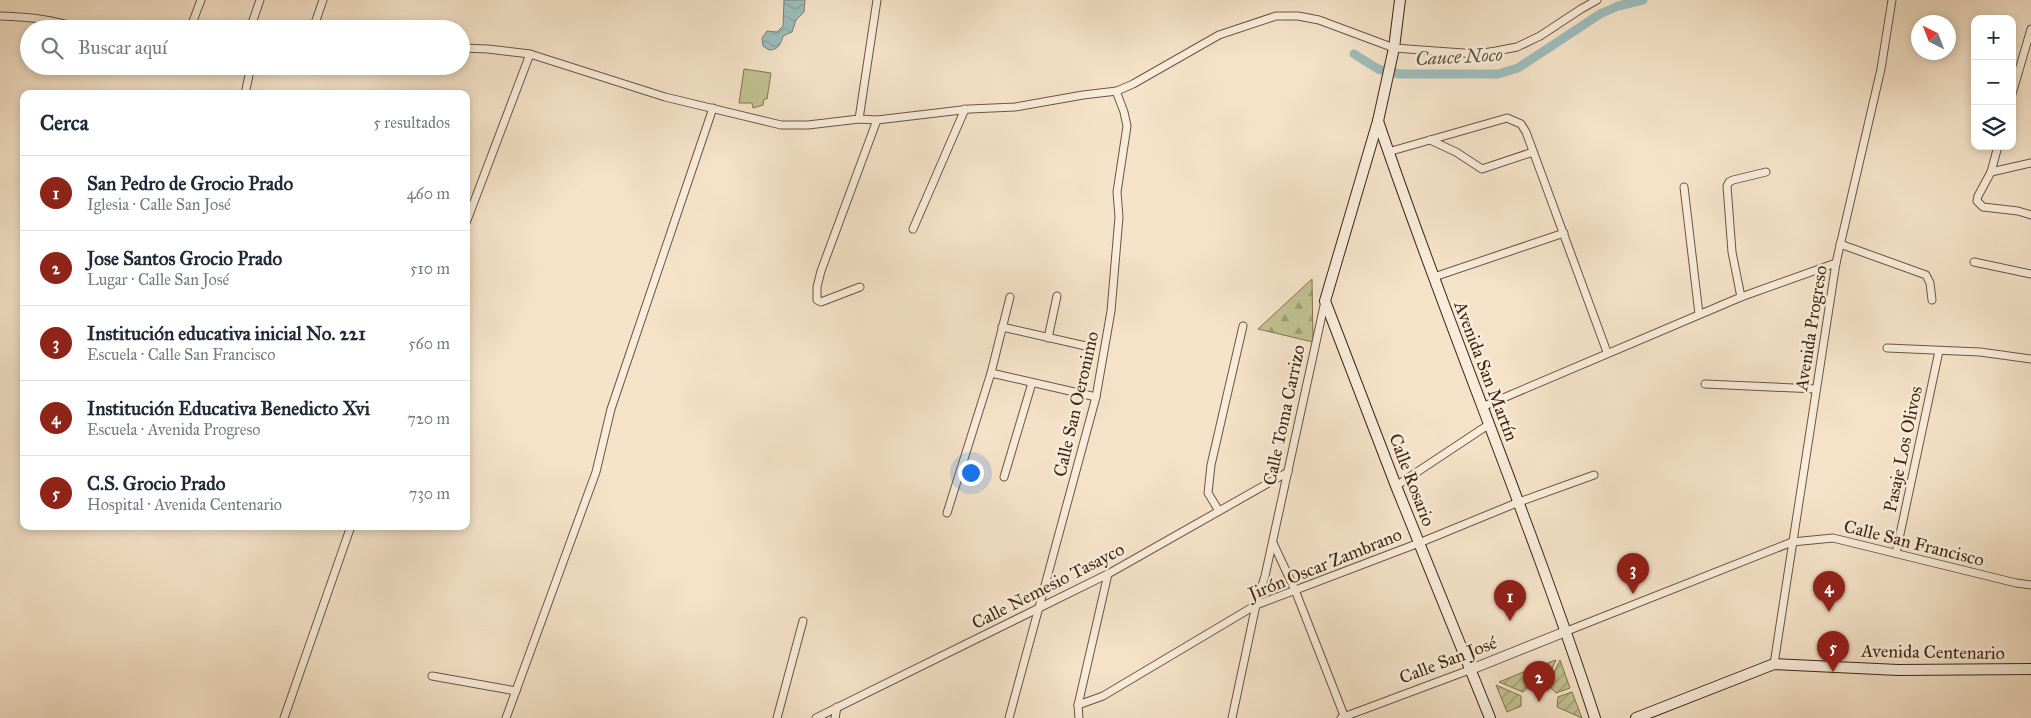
<!DOCTYPE html>
<html lang="es">
<meta charset="utf-8">
<style>
:root{--surface:#fff;--page:#f6f6f7;--text:#1f2937;--muted:#747a83;--line:#e0e1e3;--accent:#8f2418}
body{margin:0;font-family:"IM FELL Great Primer",serif;background:var(--page);color:var(--text)}
.controls{position:absolute;right:15px;top:15px;display:grid;overflow:hidden;border-radius:10px;box-shadow:0 2px 8px #0003}
.controls button{width:45px;height:45px;display:grid;place-items:center;padding:0;border:0;border-bottom:1px solid var(--line);background:var(--surface);color:var(--text);font:25px sans-serif}
.compass{position:absolute;left:1911px;top:15px;width:45px;height:45px;border-radius:50%;background:var(--surface);box-shadow:0 2px 8px #0003;rotate:318deg}
.you{position:absolute;left:970px;top:472px;width:18px;height:18px;margin:-12px;border:4px solid #fff;border-radius:50%;background:#1a73e8;box-shadow:0 0 0 8px #1a73e833}
.badge{display:grid;place-items:center;width:32px;height:32px;border-radius:50%;background:var(--accent);color:#fff;font-size:16px;font-weight:700}
.pin{position:absolute;translate:-50% -41px;filter:drop-shadow(0 1px 2px #0008)}
.pin::after{content:'';position:absolute;top:26px;width:18px;height:15px;background:inherit;clip-path:polygon(0 0,100% 0,50% 100%)}
.list{margin:0;padding:0;list-style:none}
h2{display:flex;justify-content:space-between;align-items:center;height:65px;margin:0;padding:0 20px;font-size:21px}
h2 small{font-size:16px;font-weight:400;color:var(--muted)}
.list li{display:grid;grid-template-columns:32px 1fr auto;gap:15px;align-items:center;box-sizing:border-box;height:75px;padding:0 20px;border-top:1px solid var(--line)}
.list b{display:block;font-size:19px;white-space:nowrap}
.list p{margin:0;font-size:16px;white-space:nowrap;color:var(--muted)}
.list em{font-size:16px;font-style:normal;color:var(--muted)}
.icon{flex:none;width:28px;height:28px;fill:none;stroke:currentColor;stroke-width:2;stroke-linecap:round;stroke-linejoin:round}
.map{position:relative;flex:none;width:2031px;height:718px;overflow:hidden}
.search{position:absolute;background:var(--surface);box-shadow:0 2px 8px #0003;left:20px;top:20px;width:450px;height:55px;display:flex;align-items:center;gap:12px;box-sizing:border-box;padding:0 18px;border-radius:28px;color:var(--muted);font-size:19px}
.panel{position:absolute;background:var(--surface);box-shadow:0 2px 8px #0003;left:20px;top:90px;width:450px;height:440px;border-radius:10px}
.map>svg:first-child{display:block}
.forest{fill:url(#forest-firs);stroke:#827450}
.garden{fill:url(#garden-furrows);stroke:#827450}
.pitch{fill:#c2c292;stroke:#827450}
.water{fill:url(#water-waves);stroke:#788076}
.lines{fill:none;stroke-linecap:round;stroke-linejoin:round}
.canal{stroke:#9dbdbc;stroke-width:9}
.minor-casing{stroke:#6e543d;stroke-width:9}
.tertiary-casing{stroke:#6e543d;stroke-width:11}
.secondary-casing{stroke:#41250e;stroke-width:12}
.minor{stroke:#f8eddc;stroke-width:7}
.tertiary{stroke:#f8eddc;stroke-width:9}
.secondary{stroke:#f8eddc;stroke-width:10}
.labels{text-anchor:middle;stroke-width:5;stroke-linejoin:round;paint-order:stroke}
.street-label{font-size:18px;fill:#41250e;stroke:#f8eddc}
.water-label{font-size:19px;font-style:italic;fill:#5d5342;stroke:#f8eddc}
</style>
<div class="map">
<svg width="2031" height="718" viewBox="0 0 2031 718">
<defs>
<pattern id="forest-firs" width="22" height="20" patternUnits="userSpaceOnUse" patternTransform="scale(1.25)"><rect width="22" height="20" fill="#c2c292"/><path d="M5 1l3.5 6h-7zM16 11l3.5 6h-7z" fill="#9f9d76"/></pattern>
<pattern id="garden-furrows" width="10" height="10" patternUnits="userSpaceOnUse" patternTransform="scale(1.25)"><rect width="10" height="10" fill="#c2c292"/><path d="M-1 1l2-2M0 10L10 0M9 11l2-2" fill="none" stroke="#9f9d76"/></pattern>
<pattern id="water-waves" width="16" height="10" patternUnits="userSpaceOnUse" patternTransform="scale(1.25)"><rect width="16" height="10" fill="#9dbdbc"/><path d="M0 5q4-4 8 0t8 0" fill="none" stroke="#88a2a0"/></pattern>
</defs>
<rect width="100%" height="100%" fill="#f5e3c9"/>
<filter id="stains"><feTurbulence type="fractalNoise" baseFrequency=".004" numOctaves="4"/><feColorMatrix values="0 0 0 0 .2 0 0 0 0 .09 0 0 0 0 .02 0 0 0 .5 -.17"/></filter>
<radialGradient id="worn" r=".72"><stop offset=".6" stop-color="#630" stop-opacity="0"/><stop offset="1" stop-color="#630" stop-opacity=".3"/></radialGradient>
<polygon class="forest" points="1312,279 1313,342 1258,329"/>
<g class="garden">
<polygon points="1556,660 1545,684 1536,683 1531,669"/>
<polygon points="1560,660 1570,688 1556,693 1548,685"/>
<polygon points="1526,671 1531,685 1523,692 1499,682"/>
<polygon points="1496,685 1521,696 1521,706 1507,712"/>
<polygon points="1572,692 1582,718 1557,707 1558,697"/>
</g>
<polygon class="pitch" points="744,69 771,73 767,99 764,99 763,105 753,108 752,103 739,103"/>
<path class="water" d="M784 0H805L804 12 796 20 792 32 783 36C781 44 778 50 769 50L763 46 762 38 767 31 777 32 783 26Z"/>
<g class="lines">
<polyline class="canal" points="1354,54 1378,69 1399,74 1498,74 1518,68 1600,14 1618,6 1643,0"/>
<defs>
<g id="minor">
<path d="M0 16C28 17 54 19 80 29"/>
<polyline points="190,29 201,0"/>
<polyline points="250,29 260,0"/>
<polyline points="313,29 323,0"/>
<polyline points="461,48 488,49 530,54 665,97 781,125 808,125 859,119 877,120 970,109 1015,107 1083,95 1117,91 1133,84 1219,35 1276,16 1298,16 1319,20 1394,48 1477,54 1496,51 1517,47 1540,36 1581,9 1597,0"/>
<polyline points="245,94 251,66"/>
<polyline points="2012,94 2031,29"/>
<polyline points="859,119 877,0"/>
<polyline points="1430,140 1456,152 1482,169 1533,152"/>
<polyline points="1998,146 1991,172 1978,196 1977,201 1983,207 2018,211 2031,215"/>
<polyline points="1388,152 1507,118 1521,124 1526,132 1607,352"/>
<polyline points="1991,172 2031,163"/>
<polyline points="1684,187 1699,314"/>
<polyline points="466,223 530,54"/>
<polyline points="913,229 965,109"/>
<polyline points="1840,244 1926,275 1930,283 1932,300"/>
<polyline points="1974,262 2031,274"/>
<polyline points="1434,277 1564,233"/>
<polyline points="860,287 821,302 817,300 817,287 821,271 877,120"/>
<polyline points="1741,297 1732,252 1727,186 1729,182 1733,180 1766,172"/>
<polyline points="1002,327 1090,347"/>
<polyline points="1048,338 1057,296"/>
<polyline points="1887,348 1980,352 2031,359"/>
<polyline points="991,373 1096,397"/>
<polyline points="1705,384 1816,389"/>
<polyline points="1482,407 1741,297 1836,263"/>
<polyline points="1004,477 1032,383"/>
<polyline points="1396,486 1488,425"/>
<polyline points="1219,511 1208,493 1211,465 1243,326"/>
<polyline points="947,513 991,373 1010,297"/>
<polyline points="1273,543 1295,590 1345,718"/>
<polyline points="1896,553 1939,351"/>
<polyline points="1567,631 1792,542 1833,538 2016,583 2031,585"/>
<polyline points="1774,664 1836,263 1881,69 1892,0"/>
<polyline points="432,676 516,691"/>
<polyline points="1078,705 1103,696 1256,605 1419,543 1519,502 1594,475"/>
<polyline points="284,718 351,526"/>
<polyline points="506,718 596,472 611,409 713,108"/>
<polyline points="777,718 803,621"/>
<polyline points="816,718 1108,574 1288,472"/>
<polyline points="835,718 837,707"/>
<polyline points="1009,718 1096,397 1111,311 1119,217 1117,192 1127,126 1124,112 1116,91"/>
<polyline points="1079,718 1078,705 1108,574"/>
<polyline points="1232,718 1256,605 1265,576 1325,301"/>
<polyline points="1341,718 1472,669"/>
</g>
<polyline id="tertiary" points="1472,669 1567,631"/>
<g id="secondary">
<polyline points="1400,0 1394,48 1378,121 1325,301 1396,486 1490,718"/>
<path d="M1378 121C1446 322 1529 517 1595 718"/>
<polyline points="1636,718 1774,664 1898,670 2031,669"/>
</g>
</defs>
<use href="#minor" class="minor-casing"/>
<use href="#tertiary" class="tertiary-casing"/>
<use href="#secondary" class="secondary-casing"/>
<use href="#minor" class="minor"/>
<use href="#tertiary" class="tertiary"/>
<use href="#secondary" class="secondary"/>
</g>
<g class="labels">
<g class="street-label">
<text transform="translate(1811 328) rotate(-81)" y="6">Avenida Progreso</text>
<text transform="translate(1486 371) rotate(69)" y="6">Avenida San Martín</text>
<text transform="translate(1076 404) rotate(-77)" y="6">Calle San Oeronimo</text>
<text transform="translate(1284 415) rotate(-78)" y="6">Calle Toma Carrizo</text>
<text transform="translate(1903 449) rotate(-78)" y="6">Pasaje Los Olivos</text>
<text transform="translate(1412 480) rotate(69)" y="6">Calle Rosario</text>
<text transform="translate(1914 543) rotate(14)" y="6">Calle San Francisco</text>
<text transform="translate(1325 564) rotate(-22)" y="6">Jirón Oscar Zambrano</text>
<text transform="translate(1048 586) rotate(-27)" y="6">Calle Nemesio Tasayco</text>
<text transform="translate(1933 652) rotate(1)" y="6">Avenida Centenario</text>
<text transform="translate(1448 660) rotate(-21)" y="6">Calle San José</text>
</g>
<g class="water-label">
<text transform="translate(1459 56) rotate(-3)" y="7">Cauce Noco</text>
</g>
</g>
<rect width="100%" height="100%" filter="url(#stains)"/>
<rect width="100%" height="100%" fill="url(#worn)"/>
</svg>
<div class="controls">
<button>+</button>
<button>−</button>
<button><svg class="icon" aria-label="layers" viewBox="0 0 24 24"><path d="M12 4l9 5-9 5-9-5zM3 14l9 5 9-5"/></svg></button>
</div>
<svg class="compass" viewBox="-18 -18 36 36"><path d="M0-13l5 13h-10z" fill="#e53935"/><path d="M0 13l5-13h-10z" fill="#747a83"/></svg>
<div class="you"></div>
<div class="pin badge" style="left:1510px;top:621px">1</div>
<div class="pin badge" style="left:1539px;top:702px">2</div>
<div class="pin badge" style="left:1633px;top:594px">3</div>
<div class="pin badge" style="left:1829px;top:612px">4</div>
<div class="pin badge" style="left:1833px;top:672px">5</div>
<div class="search"><svg class="icon" aria-label="search" viewBox="0 0 24 24"><circle cx="10" cy="10" r="6"/><path d="M15 15l6 6"/></svg>Buscar aquí</div>
<section class="panel">
<h2>Cerca<small>5 resultados</small></h2>
<ul class="list">
<li><span class="badge">1</span><div><b>San Pedro de Grocio Prado</b><p>Iglesia · Calle San José</p></div><em>460 m</em></li>
<li><span class="badge">2</span><div><b>Jose Santos Grocio Prado</b><p>Lugar · Calle San José</p></div><em>510 m</em></li>
<li><span class="badge">3</span><div><b>Institución educativa inicial No. 221</b><p>Escuela · Calle San Francisco</p></div><em>560 m</em></li>
<li><span class="badge">4</span><div><b>Institución Educativa Benedicto Xvi</b><p>Escuela · Avenida Progreso</p></div><em>720 m</em></li>
<li><span class="badge">5</span><div><b>C.S. Grocio Prado</b><p>Hospital · Avenida Centenario</p></div><em>730 m</em></li>
</ul>
</section>
</div>
